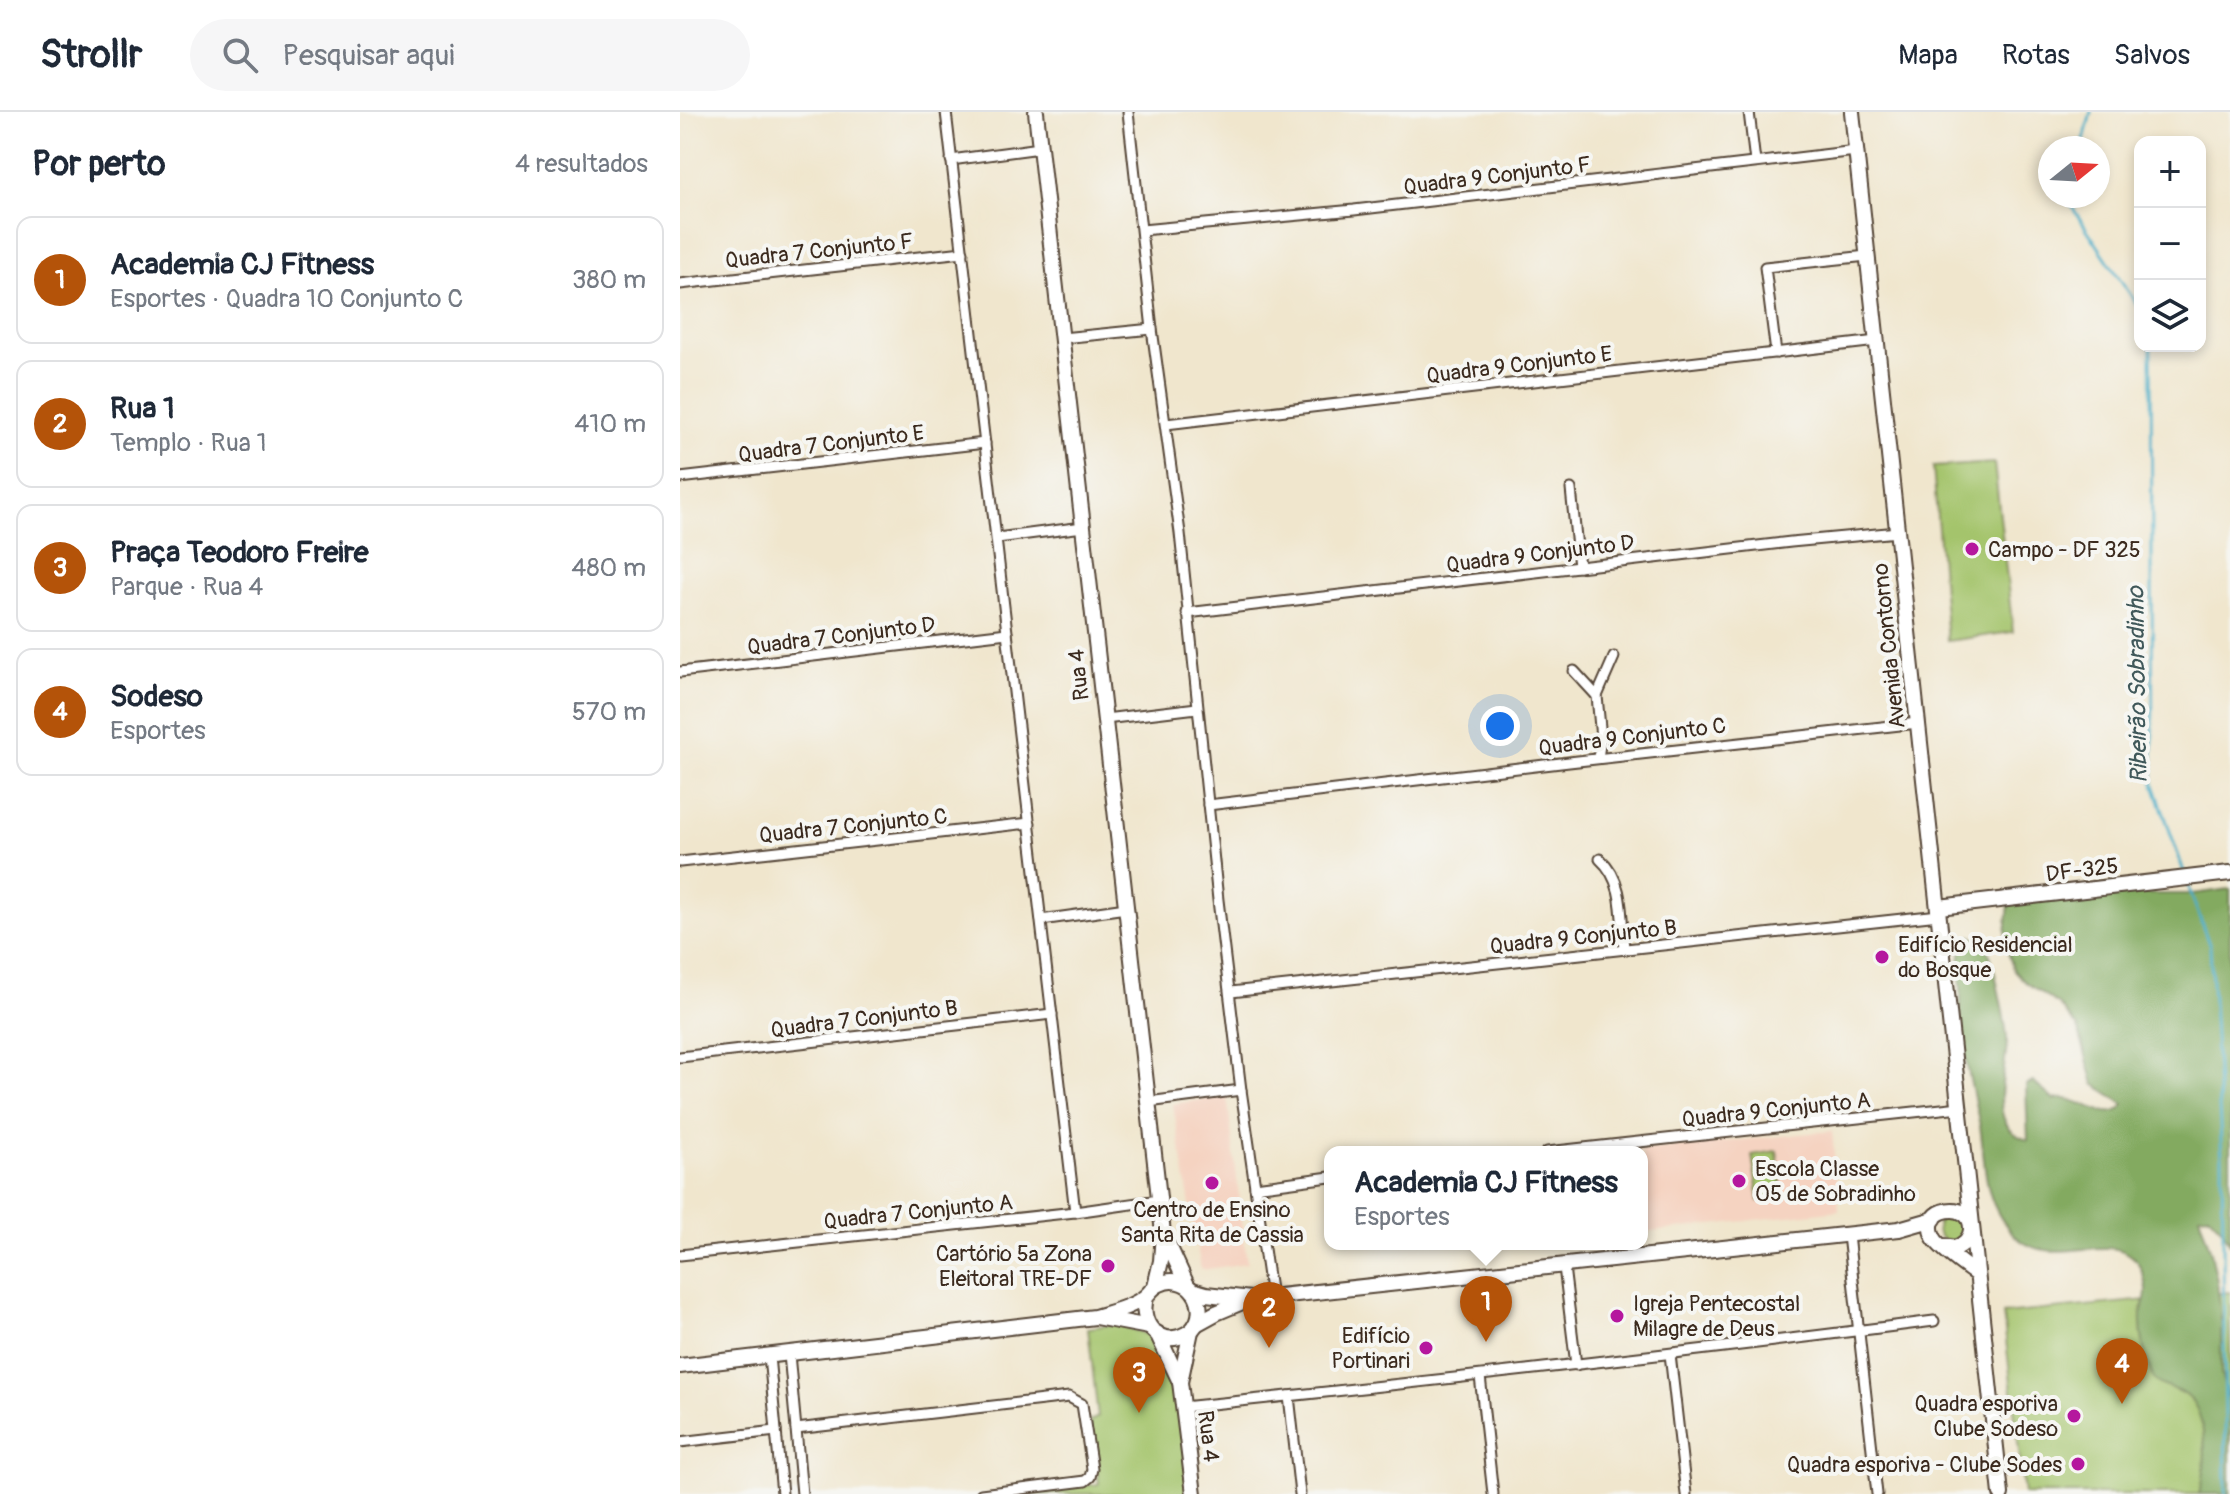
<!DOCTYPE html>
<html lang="pt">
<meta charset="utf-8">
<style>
:root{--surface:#fff;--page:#f6f6f7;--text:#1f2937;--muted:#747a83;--line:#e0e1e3;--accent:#b45309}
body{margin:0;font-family:Pangolin,sans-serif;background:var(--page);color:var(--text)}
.controls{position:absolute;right:24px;top:24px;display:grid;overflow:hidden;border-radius:16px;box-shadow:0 4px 12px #0003}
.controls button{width:72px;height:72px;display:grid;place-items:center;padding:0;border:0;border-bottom:2px solid var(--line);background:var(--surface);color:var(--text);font:40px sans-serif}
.compass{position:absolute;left:1358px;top:24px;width:72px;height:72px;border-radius:50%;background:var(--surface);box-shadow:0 4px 12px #0003;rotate:72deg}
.you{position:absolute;left:820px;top:614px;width:28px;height:28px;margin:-20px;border:6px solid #fff;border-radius:50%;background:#1a73e8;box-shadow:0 0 0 12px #1a73e833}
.badge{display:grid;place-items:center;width:52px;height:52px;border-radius:50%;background:var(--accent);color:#fff;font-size:26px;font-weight:700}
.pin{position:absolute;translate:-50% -66px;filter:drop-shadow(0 2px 4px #0008)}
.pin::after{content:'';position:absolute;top:42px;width:28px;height:24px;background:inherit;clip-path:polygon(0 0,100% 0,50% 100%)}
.popup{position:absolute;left:644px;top:1034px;width:324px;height:104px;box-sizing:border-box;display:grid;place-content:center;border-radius:16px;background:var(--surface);filter:drop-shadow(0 2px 6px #0005);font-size:26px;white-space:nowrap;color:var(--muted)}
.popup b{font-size:30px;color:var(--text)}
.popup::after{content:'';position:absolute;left:50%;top:100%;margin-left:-16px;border:16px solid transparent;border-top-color:var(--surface)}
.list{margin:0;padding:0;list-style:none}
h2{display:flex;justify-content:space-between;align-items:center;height:104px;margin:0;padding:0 32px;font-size:34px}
h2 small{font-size:26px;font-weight:400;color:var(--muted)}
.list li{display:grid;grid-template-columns:52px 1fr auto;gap:24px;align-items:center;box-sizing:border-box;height:128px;margin:0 16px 16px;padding:0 16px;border:2px solid var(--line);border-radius:16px}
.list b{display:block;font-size:30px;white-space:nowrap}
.list p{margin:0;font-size:26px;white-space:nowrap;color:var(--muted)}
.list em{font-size:26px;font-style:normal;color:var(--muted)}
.icon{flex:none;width:44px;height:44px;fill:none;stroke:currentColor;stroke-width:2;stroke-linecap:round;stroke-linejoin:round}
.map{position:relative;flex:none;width:1550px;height:1382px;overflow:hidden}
header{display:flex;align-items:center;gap:48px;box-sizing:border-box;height:112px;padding:0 40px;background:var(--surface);border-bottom:2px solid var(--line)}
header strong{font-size:38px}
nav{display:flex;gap:44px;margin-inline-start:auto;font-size:28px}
.search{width:560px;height:72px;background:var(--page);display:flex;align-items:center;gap:20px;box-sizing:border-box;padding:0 28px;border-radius:44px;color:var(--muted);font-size:30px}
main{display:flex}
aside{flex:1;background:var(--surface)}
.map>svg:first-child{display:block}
.built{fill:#f5d3c1}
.green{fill:#a4c46c;stroke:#707745;stroke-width:2}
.forest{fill:#83aa60;stroke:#5f6a3f;stroke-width:2}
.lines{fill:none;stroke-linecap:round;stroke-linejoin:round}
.stream{stroke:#48aec8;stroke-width:3}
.street-casing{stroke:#564638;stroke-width:13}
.secondary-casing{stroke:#564638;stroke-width:18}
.street{stroke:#fff;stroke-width:9}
.secondary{stroke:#fff;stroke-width:14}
.poi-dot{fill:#b5179e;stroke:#f6f6f2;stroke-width:3}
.labels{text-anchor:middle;stroke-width:8;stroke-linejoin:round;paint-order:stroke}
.street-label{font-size:22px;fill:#3b2a1e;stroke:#f6f6f2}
.poi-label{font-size:22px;fill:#3b2a1e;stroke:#f6f6f2;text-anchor:start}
.water-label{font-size:24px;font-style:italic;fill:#40585a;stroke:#f6f6f2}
</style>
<header>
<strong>Strollr</strong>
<div class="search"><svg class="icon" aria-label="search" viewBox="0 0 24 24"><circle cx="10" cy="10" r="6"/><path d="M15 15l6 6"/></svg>Pesquisar aqui</div>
<nav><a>Mapa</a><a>Rotas</a><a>Salvos</a></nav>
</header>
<main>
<aside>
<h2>Por perto<small>4 resultados</small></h2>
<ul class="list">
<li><span class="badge">1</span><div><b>Academia CJ Fitness</b><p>Esportes · Quadra 10 Conjunto C</p></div><em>380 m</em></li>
<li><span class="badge">2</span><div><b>Rua 1</b><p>Templo · Rua 1</p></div><em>410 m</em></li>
<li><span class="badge">3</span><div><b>Praça Teodoro Freire</b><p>Parque · Rua 4</p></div><em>480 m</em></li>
<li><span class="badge">4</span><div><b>Sodeso</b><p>Esportes</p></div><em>570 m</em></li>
</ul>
</aside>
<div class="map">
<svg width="1550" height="1382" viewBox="0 0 1550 1382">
<rect width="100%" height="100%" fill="#f6f6f2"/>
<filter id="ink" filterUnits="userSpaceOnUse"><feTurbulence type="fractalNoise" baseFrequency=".0125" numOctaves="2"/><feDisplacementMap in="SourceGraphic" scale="16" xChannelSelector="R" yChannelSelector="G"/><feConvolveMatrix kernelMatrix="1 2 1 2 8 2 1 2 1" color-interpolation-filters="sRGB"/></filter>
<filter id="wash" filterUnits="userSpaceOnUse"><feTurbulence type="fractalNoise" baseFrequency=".006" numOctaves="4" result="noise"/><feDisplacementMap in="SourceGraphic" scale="32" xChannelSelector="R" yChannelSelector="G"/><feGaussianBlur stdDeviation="1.8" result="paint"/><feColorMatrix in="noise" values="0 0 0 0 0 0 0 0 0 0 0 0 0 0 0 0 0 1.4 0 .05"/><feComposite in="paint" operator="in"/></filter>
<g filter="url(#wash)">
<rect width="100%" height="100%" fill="#f0e6cd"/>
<g class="built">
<polygon points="547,984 567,1151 521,1158 493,992"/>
<polygon points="1152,1019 1159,1098 962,1121 962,1040 942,1040"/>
</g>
<g class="green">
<polygon points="1314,351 1333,520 1267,529 1253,355"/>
<polygon points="1097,1039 1103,1086 1079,1089 1072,1043"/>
<circle cx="1271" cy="1116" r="14"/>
<polygon points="1550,1180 1550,1382 1344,1382 1323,1202"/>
<polygon points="436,1212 473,1224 497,1266 509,1382 336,1382 419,1372 410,1309 418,1305 408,1216"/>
</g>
<path class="forest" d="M1550 777V1132L1543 1118 1528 1102 1519 1103 1531 1140 1537 1169 1541 1207V1262L1550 1291V1382H1519C1528 1359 1528 1300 1507 1284 1496 1274 1478 1278 1472 1263 1465 1246 1460 1222 1461 1203 1462 1195 1466 1187 1466 1179 1466 1169 1461 1153 1454 1146 1430 1121 1376 1153 1343 1130 1333 1124 1321 1108 1316 1097 1304 1075 1304 1039 1300 1014 1293 980 1284 947 1281 912 1280 900 1281 888 1281 876 1280 860 1279 844 1284 828L1292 824C1297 827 1304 831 1307 836 1313 846 1327 916 1327 928 1327 960 1304 1016 1348 1028L1346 973 1353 970 1374 988C1398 980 1430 1016 1444 992L1414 972 1398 916 1379 893 1344 869 1333 857 1328 839 1326 821 1329 792 1344 788 1403 787 1449 782H1513Z"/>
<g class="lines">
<g class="stream">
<polyline points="1402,36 1411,0"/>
<polyline points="1389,84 1388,89 1460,197"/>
<polyline points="1471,234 1473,670 1505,763"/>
<polyline points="1507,770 1530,835 1542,1047 1546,1382"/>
</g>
</g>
</g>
<g filter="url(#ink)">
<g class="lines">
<defs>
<g id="street">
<polyline points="266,0 395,1100"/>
<polyline points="448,0 472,217 500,421 538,788 561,978 591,1185"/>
<polyline points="1069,0 1075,50"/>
<polyline points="271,48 360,36"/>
<polyline points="462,118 674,98 1176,39"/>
<polyline points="0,172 283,140"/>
<polyline points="382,226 472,217"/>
<polyline points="1096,241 1085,155 1187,144"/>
<polyline points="486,312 1197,229"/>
<polyline points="0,366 305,331"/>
<polyline points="891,377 899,455"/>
<polyline points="317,426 403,415"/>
<polyline points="507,501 1111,430 1218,420"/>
<polyline points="894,559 917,584"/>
<polyline points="0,560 327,521"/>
<polyline points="425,607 517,596"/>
<polyline points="918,646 921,626 917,584 934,545"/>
<polyline points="528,693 889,650 1238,611"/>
<path d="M920 747C945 769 941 806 944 837"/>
<polyline points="0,750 350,711"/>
<polyline points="361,808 446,796"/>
<polyline points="551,880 1259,803"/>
<polyline points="0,945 372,902"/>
<polyline points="468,990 561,978"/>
<polyline points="867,1040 1280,995"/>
<polyline points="575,1075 650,1065"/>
<polyline points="1168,1123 1197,1382"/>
<polyline points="0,1143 395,1100 479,1088"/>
<polyline points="884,1155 896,1253"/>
<polyline points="109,1242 122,1382"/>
<polyline points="990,1242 1006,1382"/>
<polyline points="89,1244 102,1382"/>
<polyline points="800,1264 813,1382"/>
<polyline points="609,1284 620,1382"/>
<path d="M503 1295C754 1269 1004 1241 1254 1209"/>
<polyline points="116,1317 389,1285 402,1292 412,1357 410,1365 405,1369 301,1382"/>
<polyline points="0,1330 96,1319"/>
</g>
<g id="secondary">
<polyline points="356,0 483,1121 481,1149 475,1174"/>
<polyline points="1172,0 1321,1382"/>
<polyline points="1259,795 1550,761"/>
<polyline points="484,1123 507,1173"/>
<path d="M1263 1134 1276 1136C1284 1132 1291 1126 1291 1117 1292 1087 1240 1095 1253 1124 1257 1134 1286 1155 1296 1162"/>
<polyline points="512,1178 526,1182 571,1187 1219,1117 1254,1107"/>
<polyline points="416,1205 469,1215"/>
<polyline points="516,1212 536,1201 567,1188"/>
<polyline points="511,1219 500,1270 514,1382"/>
<polyline points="477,1221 500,1270"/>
<path d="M0 1254 415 1205C431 1200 453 1195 466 1184 472 1179 473 1174 480 1172 486 1169 492 1168 498 1170 522 1175 528 1210 506 1222 478 1237 457 1209 467 1183"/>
</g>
</defs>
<use href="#street" class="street-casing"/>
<use href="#secondary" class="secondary-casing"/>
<use href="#street" class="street"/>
<use href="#secondary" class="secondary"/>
</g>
</g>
<g class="poi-dot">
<circle cx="1292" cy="437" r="8"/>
<circle cx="1202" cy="845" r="8"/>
<circle cx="1059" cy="1069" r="8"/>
<circle cx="532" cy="1071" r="8"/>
<circle cx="428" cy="1154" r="8"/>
<circle cx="937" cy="1204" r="8"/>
<circle cx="746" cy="1236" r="8"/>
<circle cx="1394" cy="1304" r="8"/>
<circle cx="1398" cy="1352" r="8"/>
</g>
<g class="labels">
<g class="street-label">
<text transform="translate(817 63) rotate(-7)" y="8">Quadra 9 Conjunto F</text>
<text transform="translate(139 138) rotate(-6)" y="8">Quadra 7 Conjunto F</text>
<text transform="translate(839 252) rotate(-7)" y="8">Quadra 9 Conjunto E</text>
<text transform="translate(151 331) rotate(-7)" y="8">Quadra 7 Conjunto E</text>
<text transform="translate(860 441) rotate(-7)" y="8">Quadra 9 Conjunto D</text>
<text transform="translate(161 523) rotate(-7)" y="8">Quadra 7 Conjunto D</text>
<text transform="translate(1208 534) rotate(-96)" y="8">Avenida Contorno</text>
<text transform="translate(398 563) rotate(-96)" y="8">Rua 4</text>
<text transform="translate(952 624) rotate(-7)" y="8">Quadra 9 Conjunto C</text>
<text transform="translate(173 713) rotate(-6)" y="8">Quadra 7 Conjunto C</text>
<text transform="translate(1402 757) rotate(-7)" y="8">DF-325</text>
<text transform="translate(903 824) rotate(-6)" y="8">Quadra 9 Conjunto B</text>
<text transform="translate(184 906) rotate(-7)" y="8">Quadra 7 Conjunto B</text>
<text transform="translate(1096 997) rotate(-6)" y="8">Quadra 9 Conjunto A</text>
<text transform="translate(238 1099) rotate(-6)" y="8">Quadra 7 Conjunto A</text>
<text transform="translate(529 1324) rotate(83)" y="8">Rua 4</text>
</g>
<g class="poi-label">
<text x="1308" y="445">Campo - DF 325</text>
<text x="1218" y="840">Edifício Residencial<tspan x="1218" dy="25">do Bosque</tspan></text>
<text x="1075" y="1064">Escola Classe<tspan x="1075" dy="25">05 de Sobradinho</tspan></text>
<text x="532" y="1105" text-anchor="middle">Centro de Ensino<tspan x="532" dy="25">Santa Rita de Cassia</tspan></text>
<text x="412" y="1149" text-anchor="end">Cartório 5ª Zona<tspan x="412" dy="25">Eleitoral TRE-DF</tspan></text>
<text x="953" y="1199">Igreja Pentecostal<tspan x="953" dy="25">Milagre de Deus</tspan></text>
<text x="730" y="1231" text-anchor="end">Edifício<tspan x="730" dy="25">Portinari</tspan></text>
<text x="1378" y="1299" text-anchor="end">Quadra esporiva<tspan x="1378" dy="25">Clube Sodeso</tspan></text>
<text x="1382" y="1360" text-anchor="end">Quadra esporiva - Clube Sodes</text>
</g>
<g class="water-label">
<text transform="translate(1457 573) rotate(-91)" y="8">Ribeirão Sobradinho</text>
</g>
</g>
</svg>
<div class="controls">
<button>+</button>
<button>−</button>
<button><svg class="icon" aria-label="layers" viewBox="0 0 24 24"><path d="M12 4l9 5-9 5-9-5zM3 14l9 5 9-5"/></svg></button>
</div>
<svg class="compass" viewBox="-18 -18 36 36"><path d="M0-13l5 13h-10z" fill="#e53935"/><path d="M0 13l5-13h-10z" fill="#747a83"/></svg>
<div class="you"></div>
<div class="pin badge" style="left:806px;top:1230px">1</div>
<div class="popup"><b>Academia CJ Fitness</b>Esportes</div>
<div class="pin badge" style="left:589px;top:1236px">2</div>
<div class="pin badge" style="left:459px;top:1301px">3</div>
<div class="pin badge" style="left:1442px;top:1292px">4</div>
</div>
</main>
